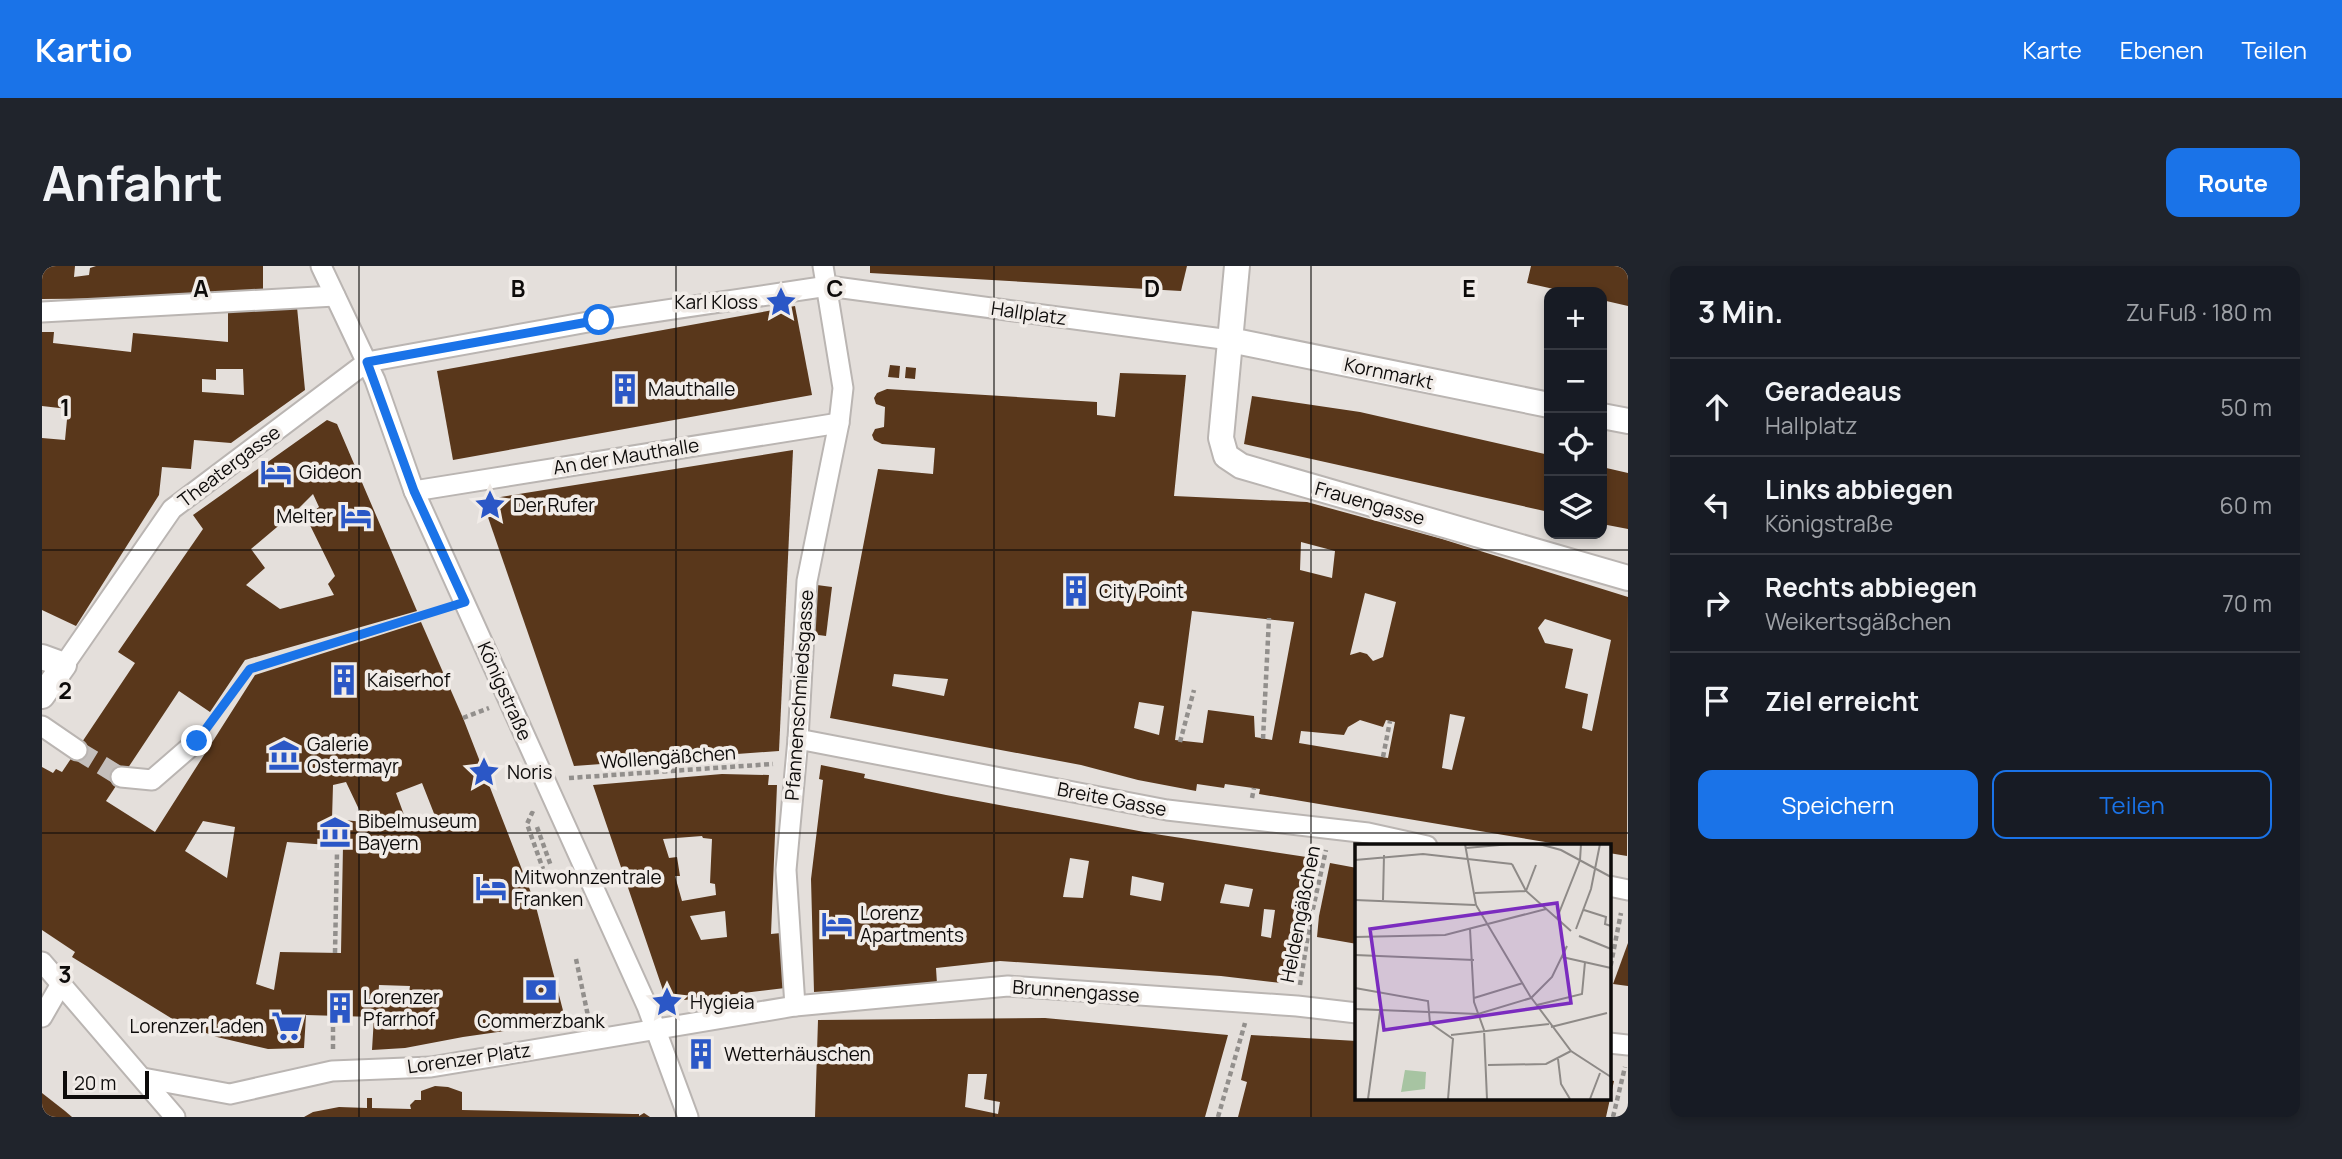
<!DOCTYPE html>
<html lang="de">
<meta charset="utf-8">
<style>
:root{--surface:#171b24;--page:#20242c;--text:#f1f3f6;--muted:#9ea1a6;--line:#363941;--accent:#1a73e8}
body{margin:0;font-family:Manrope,sans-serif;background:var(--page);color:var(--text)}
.controls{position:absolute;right:21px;top:21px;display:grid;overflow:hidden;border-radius:14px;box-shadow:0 4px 10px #0003}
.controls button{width:63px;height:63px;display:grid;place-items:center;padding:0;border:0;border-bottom:2px solid var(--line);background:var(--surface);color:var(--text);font:35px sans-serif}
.scale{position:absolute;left:21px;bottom:18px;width:86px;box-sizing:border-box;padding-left:7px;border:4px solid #0d0b0a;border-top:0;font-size:19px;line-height:24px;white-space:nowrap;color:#0d0b0a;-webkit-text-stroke:5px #f1ece8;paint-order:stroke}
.stop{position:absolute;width:21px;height:21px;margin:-16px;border:5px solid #1a73e8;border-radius:50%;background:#fff}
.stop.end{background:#1a73e8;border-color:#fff;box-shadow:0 2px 7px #0008}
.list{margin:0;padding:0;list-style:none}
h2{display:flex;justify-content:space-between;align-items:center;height:91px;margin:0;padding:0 28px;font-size:30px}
h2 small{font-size:23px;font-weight:400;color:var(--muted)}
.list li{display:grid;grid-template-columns:46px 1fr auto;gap:21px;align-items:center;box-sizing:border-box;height:98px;padding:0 28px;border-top:2px solid var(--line)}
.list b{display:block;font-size:26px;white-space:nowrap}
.list p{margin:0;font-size:23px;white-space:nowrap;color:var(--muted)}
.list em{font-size:23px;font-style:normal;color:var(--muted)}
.actions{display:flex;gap:14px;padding:21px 28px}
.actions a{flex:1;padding:16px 0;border:2px solid var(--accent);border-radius:14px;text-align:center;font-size:24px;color:var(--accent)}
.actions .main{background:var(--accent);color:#fff}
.icon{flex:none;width:38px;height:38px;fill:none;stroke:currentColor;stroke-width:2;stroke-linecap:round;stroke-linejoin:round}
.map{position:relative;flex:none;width:1586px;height:851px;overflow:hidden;border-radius:14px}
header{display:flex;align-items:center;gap:42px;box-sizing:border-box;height:98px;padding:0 35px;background:var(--accent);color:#fff}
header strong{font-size:33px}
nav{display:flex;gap:38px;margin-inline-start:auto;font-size:24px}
.intro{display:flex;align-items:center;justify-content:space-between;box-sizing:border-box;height:168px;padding:0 42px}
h1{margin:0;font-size:49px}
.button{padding:18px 32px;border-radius:14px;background:var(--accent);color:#fff;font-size:24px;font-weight:700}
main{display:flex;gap:42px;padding:0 42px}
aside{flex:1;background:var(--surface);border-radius:14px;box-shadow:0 4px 10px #0003}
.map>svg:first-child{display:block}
.building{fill:#59371b;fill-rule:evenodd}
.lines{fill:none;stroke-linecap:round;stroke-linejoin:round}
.pedestrian-tunnel{stroke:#c4bfbc;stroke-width:19;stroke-dasharray:19 10;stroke-linecap:butt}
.pedestrian-casing{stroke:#bab5b2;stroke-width:23}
.minor-casing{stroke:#bab5b2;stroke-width:28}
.path{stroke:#928f8c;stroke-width:4.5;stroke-dasharray:5 3.5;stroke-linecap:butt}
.pedestrian{stroke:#fff;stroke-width:19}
.minor{stroke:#fff;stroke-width:24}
.route{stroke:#1a73e8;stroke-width:9}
.grid{fill:none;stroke:#0d0b0a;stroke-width:2;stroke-opacity:0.55}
.labels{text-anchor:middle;stroke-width:7;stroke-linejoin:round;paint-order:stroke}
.poi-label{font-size:19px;fill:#0d0b0a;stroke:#f1ece8;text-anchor:start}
.street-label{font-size:19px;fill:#0d0b0a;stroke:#f1ece8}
.inset-road{fill:none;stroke:#8e8a87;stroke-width:2}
.view{fill:#7b2cbf;fill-opacity:0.15;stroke:#7b2cbf;stroke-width:3.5}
.inset-edge{fill:none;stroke:#0d0b0a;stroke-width:3.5}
.grid-label{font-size:23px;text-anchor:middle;font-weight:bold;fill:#0d0b0a;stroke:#f1ece8;stroke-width:7;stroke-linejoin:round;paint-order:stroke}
</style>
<header>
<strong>Kartio</strong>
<nav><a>Karte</a><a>Ebenen</a><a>Teilen</a></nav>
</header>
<div class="intro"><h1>Anfahrt</h1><a class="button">Route</a></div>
<main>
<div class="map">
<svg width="1586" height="851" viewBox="0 0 1586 851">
<rect width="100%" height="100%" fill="#e4dfdb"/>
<g class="building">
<polygon points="0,0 33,0 32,11 47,9 48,2 54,0 221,0 221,31 0,33"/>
<polygon points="828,0 1145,0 1139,25 828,7"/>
<polygon points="1489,0 1586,0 1586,40 1560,34 1560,26 1525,26 1485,17"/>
<polygon points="753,40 770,129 411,194 395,105"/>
<path d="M255 41 263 124 189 177 152 174 149 203 120 201 117 229 34 360 0 344V172L23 174 26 143 0 140V66H12L11 77 89 86 91 67 186 76V46ZM174 103H201L202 129 160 126V113L174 114Z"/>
<polygon points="848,99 858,100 857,112 846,111"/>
<polygon points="864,101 874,102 873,113 863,112"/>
<path d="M1078 107 1144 109 1132 230 1265 236 1400 273 1586 331 1585 590 1567 587V580H1528L1497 575 1217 528 1218 523 1183 518 1182 522 1155 518 1154 525 1096 514 1039 499 788 452 836 203 891 208 893 182 840 178 832 174 830 169 833 163 842 161 843 141 834 138 832 132 835 127 845 123 1055 136V149L1073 151ZM1259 276 1293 285 1290 312 1258 304ZM1323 327 1354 336 1341 391 1331 395 1325 388 1318 386 1308 389ZM1150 345 1252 356 1230 474 1213 471 1212 450 1166 444 1161 477 1133 474ZM1503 353 1569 374 1550 465 1540 462 1546 428 1523 422 1531 383 1503 377 1496 362ZM852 408 906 413 902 430 850 420ZM1097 436 1122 440 1117 469 1092 462ZM1408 448 1423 451 1410 504 1400 502ZM1318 454 1341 461 1344 454 1353 456 1346 492 1257 477 1259 465 1302 469 1306 461Z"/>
<polygon points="1210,130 1318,146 1507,189 1507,246 1202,178"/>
<path d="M285 154 295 158 375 345 203 394 168 446 137 425 64 535 113 566 213 409 379 356 421 452 493 637 524 756 421 771 363 782 330 784 332 751 264 749 262 782 226 783 175 771 137 757 30 691 33 686 0 664V501L11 507 14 503 20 506 93 397 76 386 161 263 151 249ZM271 228 277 241 264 251 293 310 286 318 292 329 238 343 204 319 223 302 209 283 254 245ZM304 516 323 556 290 553 291 519ZM380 517 393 550 365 557 354 527ZM161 555 193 561 185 612 143 585ZM245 576 301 580 299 687 238 686 232 724 214 718ZM337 719 368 720 366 734H336Z"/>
<polygon points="751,184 737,485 532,500 440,234"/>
<polygon points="1560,201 1586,207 1586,263 1560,258"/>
<polygon points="775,319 790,321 784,370 769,368"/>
<path d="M779 499 823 508 822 512 904 529 1113 568 1271 592 1248 718 1179 710 958 695 894 702 895 718 772 726 769 613 781 514 777 513ZM1028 592 1047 595 1041 632 1021 631ZM1090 610 1122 617 1119 635 1088 629ZM1183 618 1211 623 1207 641 1178 637ZM1222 643 1233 644 1229 672 1219 670Z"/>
<path d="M680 508 727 509 726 519H735L729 668 739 667 743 722 625 736 551 519ZM660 570 661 572 670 573 668 617 673 618 674 629 640 635 633 610H638L635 591 627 592 621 573ZM683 645 685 671 659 674 648 650Z"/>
<polygon points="1288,597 1315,602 1315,678 1275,671 1277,650"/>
<polygon points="1586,677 1586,720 1571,718"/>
<path d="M1003 752 1186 769 1163 851H773L776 754ZM926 808H945L942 833 958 836 956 848 923 841Z"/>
<polygon points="1209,769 1315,775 1315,832 1567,832 1567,814 1572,815 1564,851 1196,851 1205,816 1199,814"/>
<circle cx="659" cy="788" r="7"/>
<polygon points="393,820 406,821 420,826 420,844 591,848 597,848 597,850 602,847 608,851 262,851 271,846 297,841 325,842 325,832 330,832 330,842 369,843 368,839 373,834 379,834 379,825"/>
<polygon points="0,827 23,845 30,851 0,851"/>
</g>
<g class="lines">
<polyline class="pedestrian-tunnel" points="35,484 79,511"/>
<defs>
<g id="pedestrian">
<polyline points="279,0 333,114 372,225 605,740 646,851"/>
<polyline points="0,46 293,30"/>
<polyline points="372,225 797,157"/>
<polyline points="22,399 130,243 325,96 557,54 786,20 1188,74"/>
<polyline points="0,460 35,484"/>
<polyline points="756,473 1125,544 1326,567 1385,580"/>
<polyline points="79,511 110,514 155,475"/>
<polyline points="1567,620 1586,624"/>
<polyline points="0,696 133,851"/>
<polyline points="753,740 744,604 756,473 765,315 797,157 801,122 781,0"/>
<polyline points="0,751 19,718"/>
<polyline points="1567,777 1586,779"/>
<polyline points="101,812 188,828 290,805 389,801 753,740 966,720 1255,740 1315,747"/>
</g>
<g id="minor">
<polyline points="1195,0 1179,172 1184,190 1199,200 1586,312"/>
<polyline points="1188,74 1507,139"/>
<polyline points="1560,150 1586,155"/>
<polyline points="0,391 22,399 0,430"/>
</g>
</defs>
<use href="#pedestrian" class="pedestrian-casing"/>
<use href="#minor" class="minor-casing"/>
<g class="path">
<polyline points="421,452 447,442"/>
<polyline points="168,457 208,403 399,343"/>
<polyline points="1221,473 1227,352"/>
<polyline points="1138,476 1152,424"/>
<polyline points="1341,491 1348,455"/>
<polyline points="527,512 731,498"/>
<polyline points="1210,532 1212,522"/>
<polyline points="492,548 490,547 485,558 501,603"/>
<polyline points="495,561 509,600"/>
<polyline points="293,687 295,587"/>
<polyline points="534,693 546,750"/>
<polyline points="1567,708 1579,647"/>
<polyline points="1258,719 1268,656 1284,584"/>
<polyline points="291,783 291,750"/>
<polyline points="1176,851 1203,757"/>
<polyline points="1571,851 1583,801"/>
</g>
<use href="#pedestrian" class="pedestrian"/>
<use href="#minor" class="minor"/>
</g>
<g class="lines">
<polyline class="route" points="155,475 208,403 423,336 372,225 325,96 557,54"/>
</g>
<path class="grid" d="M317 0V851M634 0V851M952 0V851M1269 0V851M0 284H1586M0 567H1586"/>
<defs>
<symbol id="sight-bare" viewBox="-9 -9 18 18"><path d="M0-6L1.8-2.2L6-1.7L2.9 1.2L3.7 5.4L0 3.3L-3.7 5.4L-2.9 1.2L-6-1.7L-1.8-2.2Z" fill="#2b57c6" stroke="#f1ece8" stroke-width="2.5" paint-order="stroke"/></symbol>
<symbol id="building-bare" viewBox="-9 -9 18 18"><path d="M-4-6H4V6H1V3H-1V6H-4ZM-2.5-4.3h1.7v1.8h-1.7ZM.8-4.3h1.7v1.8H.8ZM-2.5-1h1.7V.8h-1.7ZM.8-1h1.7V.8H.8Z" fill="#2b57c6" stroke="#f1ece8" stroke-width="2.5" paint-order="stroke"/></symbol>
<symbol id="hotel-bare" viewBox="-9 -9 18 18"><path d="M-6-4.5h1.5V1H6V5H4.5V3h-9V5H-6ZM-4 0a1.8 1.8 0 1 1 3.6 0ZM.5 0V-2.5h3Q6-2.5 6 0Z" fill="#2b57c6" stroke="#f1ece8" stroke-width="2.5" paint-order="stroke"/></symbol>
<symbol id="museum-bare" viewBox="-9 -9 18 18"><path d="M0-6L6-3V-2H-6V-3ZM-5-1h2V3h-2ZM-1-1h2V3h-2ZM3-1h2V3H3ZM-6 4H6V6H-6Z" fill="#2b57c6" stroke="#f1ece8" stroke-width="2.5" paint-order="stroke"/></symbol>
<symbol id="bank-bare" viewBox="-9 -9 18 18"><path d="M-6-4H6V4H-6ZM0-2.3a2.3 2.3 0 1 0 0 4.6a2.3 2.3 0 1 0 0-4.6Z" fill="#2b57c6" stroke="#f1ece8" stroke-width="2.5" paint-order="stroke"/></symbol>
<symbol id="supermarket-bare" viewBox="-9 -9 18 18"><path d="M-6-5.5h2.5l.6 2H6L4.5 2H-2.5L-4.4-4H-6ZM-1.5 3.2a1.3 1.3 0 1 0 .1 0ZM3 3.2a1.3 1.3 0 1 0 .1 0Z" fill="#2b57c6" stroke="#f1ece8" stroke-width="2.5" paint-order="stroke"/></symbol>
</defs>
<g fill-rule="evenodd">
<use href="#sight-bare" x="717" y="14" width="44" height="44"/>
<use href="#building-bare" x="561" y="101" width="44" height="44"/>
<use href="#hotel-bare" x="212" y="184" width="44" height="44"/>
<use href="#sight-bare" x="426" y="217" width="44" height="44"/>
<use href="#hotel-bare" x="292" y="228" width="44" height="44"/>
<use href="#building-bare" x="1012" y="303" width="44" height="44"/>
<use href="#building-bare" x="280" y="392" width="44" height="44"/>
<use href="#museum-bare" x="220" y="467" width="44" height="44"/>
<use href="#sight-bare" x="420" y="484" width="44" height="44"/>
<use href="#museum-bare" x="271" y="544" width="44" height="44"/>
<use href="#hotel-bare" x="427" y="600" width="44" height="44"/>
<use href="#hotel-bare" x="773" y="636" width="44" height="44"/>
<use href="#bank-bare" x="477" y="702" width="44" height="44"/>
<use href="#sight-bare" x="603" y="714" width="44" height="44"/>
<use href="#building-bare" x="276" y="720" width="44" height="44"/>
<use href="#supermarket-bare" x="223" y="738" width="44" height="44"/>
<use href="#building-bare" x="637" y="766" width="44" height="44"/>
</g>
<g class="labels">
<g class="poi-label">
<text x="716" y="43" text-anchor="end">Karl Kloss</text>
<text x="606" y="130">Mauthalle</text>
<text x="257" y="213">Gideon</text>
<text x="471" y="246">Der Rufer</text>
<text x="291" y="257" text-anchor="end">Melter</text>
<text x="1057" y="332">City Point</text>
<text x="325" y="421">Kaiserhof</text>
<text x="265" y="485">Galerie<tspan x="265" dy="22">Ostermayr</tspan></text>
<text x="465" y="513">Noris</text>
<text x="316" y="562">Bibelmuseum<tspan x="316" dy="22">Bayern</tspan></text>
<text x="472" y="618">Mitwohnzentrale<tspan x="472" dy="22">Franken</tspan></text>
<text x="818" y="654">Lorenz<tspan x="818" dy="22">Apartments</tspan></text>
<text x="321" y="738">Lorenzer<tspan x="321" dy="22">Pfarrhof</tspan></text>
<text x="648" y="743">Hygieia</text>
<text x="499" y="762" text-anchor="middle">Commerzbank</text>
<text x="222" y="767" text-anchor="end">Lorenzer Laden</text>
<text x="682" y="795">Wetterhäuschen</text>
</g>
<g class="street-label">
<text transform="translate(987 47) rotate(8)" y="7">Hallplatz</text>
<text transform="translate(1347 107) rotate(12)" y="7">Kornmarkt</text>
<text transform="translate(584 190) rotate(-9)" y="7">An der Mauthalle</text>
<text transform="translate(187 200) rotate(-37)" y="7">Theatergasse</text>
<text transform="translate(1328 237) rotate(16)" y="7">Frauengasse</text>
<text transform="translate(463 425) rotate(66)" y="7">Königstraße</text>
<text transform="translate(757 429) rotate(-86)" y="7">Pfannenschmiedsgasse</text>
<text transform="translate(626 491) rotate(-4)" y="7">Wollengäßchen</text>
<text transform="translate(1070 533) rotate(11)" y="7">Breite Gasse</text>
<text transform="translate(1258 648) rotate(-79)" y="7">Heldengäßchen</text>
<text transform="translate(1034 725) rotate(4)" y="7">Brunnengasse</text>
<text transform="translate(427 792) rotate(-8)" y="7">Lorenzer Platz</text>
</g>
</g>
<g transform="translate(1313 578)">
<rect width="256" height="256" fill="#e4dfdb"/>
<path d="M50 226 71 228 70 245 46 248Z" fill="#a7c4a2"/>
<path class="inset-road" d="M110 0 121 61 175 152 216 207 256 233M184 0 206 6 256 33M111 4 156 0M0 16 68 10 157 20M157 20 171 47 216 87M171 47 181 21M120 49 171 47M0 56 120 61M28 56 29 11M229 66 251 73 250 80 256 82M202 74 225 16 226 0M115 85 119 158 129 186 132 255M221 85 236 45 245 0M224 92 256 105M0 93 90 91 191 65M0 111 119 116M207 113 256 124M0 144 73 157 75 179 98 195 93 255M119 154 168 139M182 161 227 150 230 118M0 165 123 170 176 154 197 133 212 102M196 183 252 169M96 191 194 180M203 215 206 240 215 255M133 221 191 220 216 207M13 255 25 167M235 255 245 229"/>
<path class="view" d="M202 59 216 159 29 186 15 85Z"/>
<rect width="256" height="256" class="inset-edge"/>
</g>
<g class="grid-label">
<text x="159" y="31">A</text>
<text x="476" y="31">B</text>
<text x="793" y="31">C</text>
<text x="1110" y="31">D</text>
<text x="1427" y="31">E</text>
<text x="23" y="150">1</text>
<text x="23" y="433">2</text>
<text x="23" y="717">3</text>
</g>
</svg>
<div class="controls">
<button>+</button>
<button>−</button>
<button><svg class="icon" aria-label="locate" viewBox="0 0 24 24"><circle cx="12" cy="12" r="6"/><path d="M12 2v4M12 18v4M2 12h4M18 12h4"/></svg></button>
<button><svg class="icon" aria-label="layers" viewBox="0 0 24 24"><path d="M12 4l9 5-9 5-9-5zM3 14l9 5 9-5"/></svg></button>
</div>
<div class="scale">20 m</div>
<div class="stop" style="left:557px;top:54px"></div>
<div class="stop end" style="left:155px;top:475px"></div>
</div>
<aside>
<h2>3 Min.<small>Zu Fuß · 180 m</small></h2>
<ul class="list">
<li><svg class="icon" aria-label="ahead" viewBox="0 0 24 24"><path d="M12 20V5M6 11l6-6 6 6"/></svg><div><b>Geradeaus</b><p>Hallplatz</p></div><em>50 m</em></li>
<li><svg class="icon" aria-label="left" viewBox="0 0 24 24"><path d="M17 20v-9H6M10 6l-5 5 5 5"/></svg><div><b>Links abbiegen</b><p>Königstraße</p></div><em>60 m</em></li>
<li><svg class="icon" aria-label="right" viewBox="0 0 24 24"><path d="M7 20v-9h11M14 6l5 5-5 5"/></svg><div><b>Rechts abbiegen</b><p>Weikertsgäßchen</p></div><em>70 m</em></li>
<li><svg class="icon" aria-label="arrive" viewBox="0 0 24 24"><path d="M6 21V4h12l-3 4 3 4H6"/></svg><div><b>Ziel erreicht</b></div></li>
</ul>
<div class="actions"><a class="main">Speichern</a><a>Teilen</a></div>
</aside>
</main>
